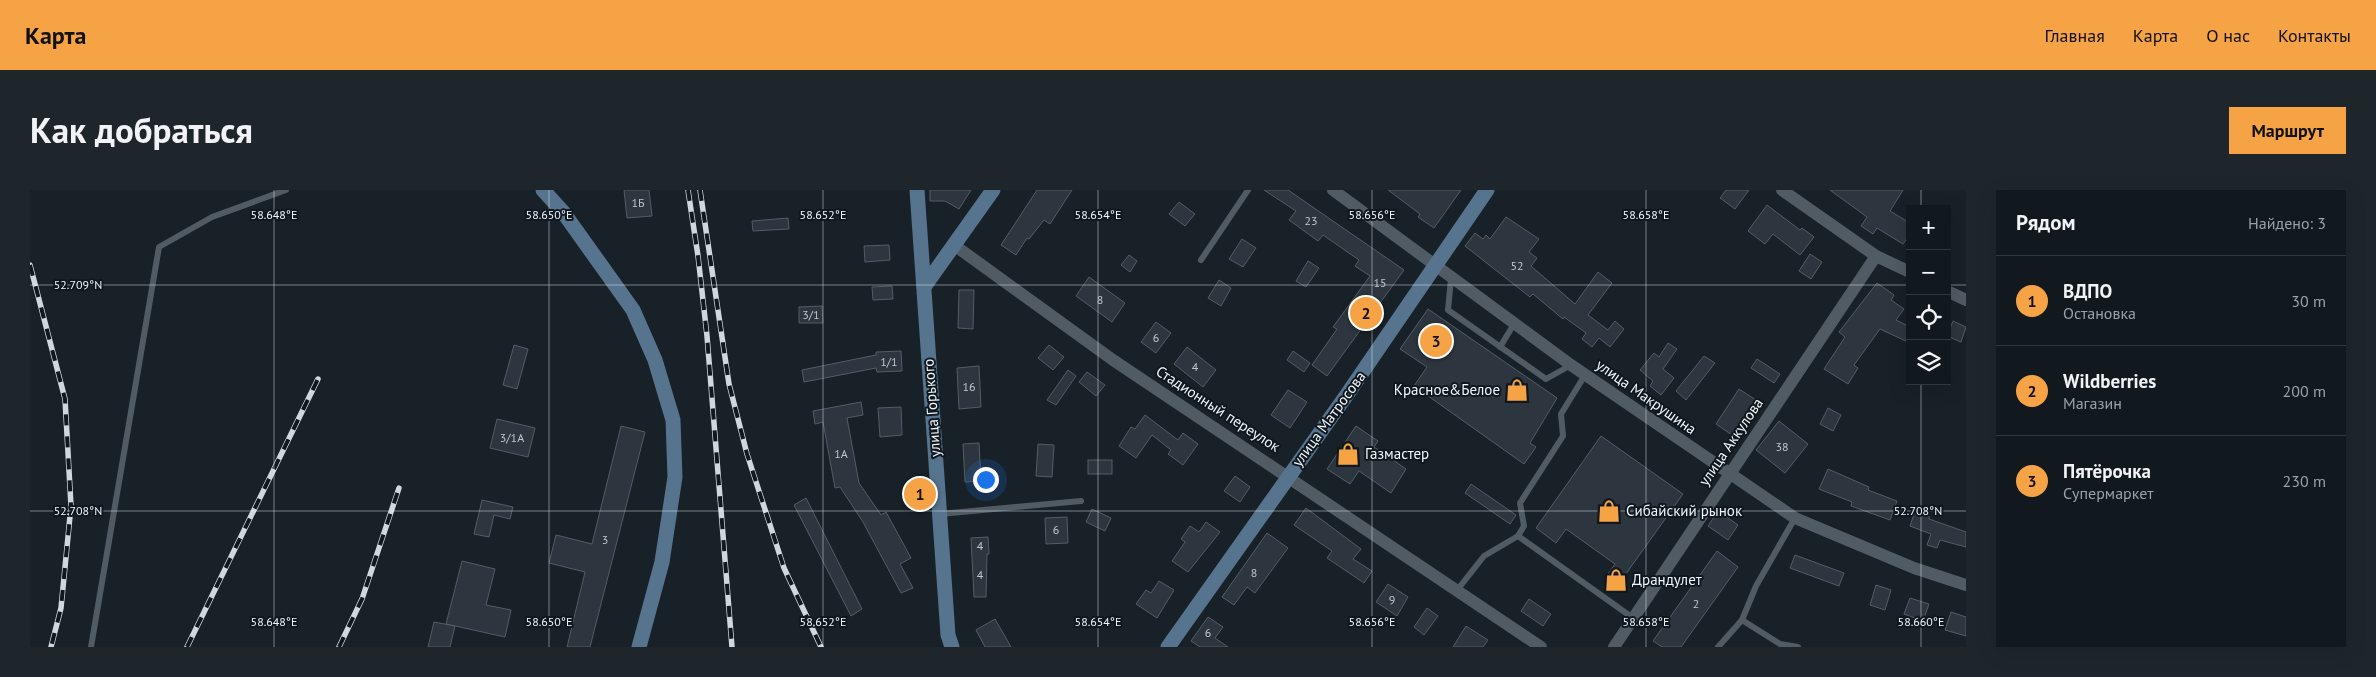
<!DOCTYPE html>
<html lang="ru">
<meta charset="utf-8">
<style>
:root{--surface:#12191e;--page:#1f262b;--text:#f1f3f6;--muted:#9ca0a4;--line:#31383c;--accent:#f5a345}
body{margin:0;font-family:"PT Sans",sans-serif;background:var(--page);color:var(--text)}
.controls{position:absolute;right:15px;top:15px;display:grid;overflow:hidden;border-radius:0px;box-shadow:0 5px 20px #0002}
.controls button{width:45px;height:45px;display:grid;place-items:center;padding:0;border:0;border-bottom:1px solid var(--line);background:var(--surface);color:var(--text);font:25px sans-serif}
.you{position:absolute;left:955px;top:289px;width:18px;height:18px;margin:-12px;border:4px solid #fff;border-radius:50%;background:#1a73e8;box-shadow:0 0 0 8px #1a73e833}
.badge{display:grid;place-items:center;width:32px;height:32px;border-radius:50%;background:var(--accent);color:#111;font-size:16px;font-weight:700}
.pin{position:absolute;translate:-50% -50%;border:2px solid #fff;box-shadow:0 1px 5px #0006}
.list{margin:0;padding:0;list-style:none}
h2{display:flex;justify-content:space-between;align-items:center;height:65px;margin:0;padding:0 20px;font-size:21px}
h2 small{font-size:16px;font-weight:400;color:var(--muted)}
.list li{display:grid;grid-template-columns:32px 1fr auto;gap:15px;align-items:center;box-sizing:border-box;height:90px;padding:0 20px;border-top:1px solid var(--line)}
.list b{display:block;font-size:19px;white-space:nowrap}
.list p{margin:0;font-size:16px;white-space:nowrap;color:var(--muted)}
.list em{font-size:16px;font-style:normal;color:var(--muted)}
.icon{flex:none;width:28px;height:28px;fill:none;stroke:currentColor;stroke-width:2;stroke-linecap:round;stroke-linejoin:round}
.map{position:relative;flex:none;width:1936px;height:457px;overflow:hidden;border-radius:0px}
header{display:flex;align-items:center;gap:30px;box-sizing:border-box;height:70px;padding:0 25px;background:var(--accent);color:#111}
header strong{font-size:24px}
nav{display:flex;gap:28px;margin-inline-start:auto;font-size:18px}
.intro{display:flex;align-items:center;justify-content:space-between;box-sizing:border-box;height:120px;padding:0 30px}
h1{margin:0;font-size:35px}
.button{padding:12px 22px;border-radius:0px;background:var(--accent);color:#111;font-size:18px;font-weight:700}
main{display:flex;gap:30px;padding:0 30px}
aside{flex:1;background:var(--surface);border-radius:0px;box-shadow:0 5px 20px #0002}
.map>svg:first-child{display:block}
.building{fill:#2d363e;stroke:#535d65}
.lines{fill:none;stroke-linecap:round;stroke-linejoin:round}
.lane{stroke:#515b64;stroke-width:6}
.street{stroke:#515b64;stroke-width:12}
.secondary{stroke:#56748e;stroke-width:15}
.rail-casing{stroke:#d1d8dd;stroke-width:5.5}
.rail{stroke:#0f181f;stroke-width:4;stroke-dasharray:11;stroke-linecap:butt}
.ticks{fill:none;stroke:#f0f6fb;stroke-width:1;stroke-opacity:0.45}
.labels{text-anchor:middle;stroke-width:4;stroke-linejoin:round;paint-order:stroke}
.number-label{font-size:12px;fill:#bfc6cc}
.poi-label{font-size:15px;fill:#f0f6fb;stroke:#0f181f;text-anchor:start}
.street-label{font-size:15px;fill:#f0f6fb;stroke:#0f181f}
.ticks-label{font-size:12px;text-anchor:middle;fill:#f0f6fb;stroke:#0f181f;stroke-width:4;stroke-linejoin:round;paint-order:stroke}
</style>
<header>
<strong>Карта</strong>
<nav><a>Главная</a><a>Карта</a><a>О нас</a><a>Контакты</a></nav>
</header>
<div class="intro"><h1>Как добраться</h1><a class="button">Маршрут</a></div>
<main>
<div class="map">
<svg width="1936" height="457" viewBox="0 0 1936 457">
<rect width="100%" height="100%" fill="#182128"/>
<g class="building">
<polygon points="594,0 619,0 622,26 597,28"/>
<polygon points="900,0 941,0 929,19 915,11 900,11"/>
<polygon points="1007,0 1042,0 1020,34 1014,30 999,49 997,48 986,65 971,55"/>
<polygon points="1234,0 1258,0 1374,80 1297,186 1282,175 1307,139 1303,137 1340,86 1325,76 1329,70 1293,45 1288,51 1259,30 1266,21"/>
<polygon points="1358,0 1431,0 1404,38 1388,27 1390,24"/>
<polygon points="1696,0 1719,0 1705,19 1690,8"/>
<polygon points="1800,0 1873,0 1860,21 1880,33 1880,44 1873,54 1847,38 1843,44 1831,36 1837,27"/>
<polygon points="1149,12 1165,24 1155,36 1139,24"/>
<polygon points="1737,15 1770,40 1772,38 1784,47 1770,65 1743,44 1735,54 1718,41"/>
<polygon points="1476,27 1509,49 1499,62 1507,68 1501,76 1545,114 1568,82 1582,93 1558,125 1578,140 1585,131 1594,139 1580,157 1569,148 1562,157 1552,149 1556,143 1534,127 1533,129 1503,104 1500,107 1435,56 1445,43 1453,49 1456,45 1460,49"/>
<polygon points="758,28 759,39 723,41 722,31"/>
<polygon points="1212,49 1226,58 1213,77 1199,69"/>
<polygon points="859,55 860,70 835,72 834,56"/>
<polygon points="1780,64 1792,72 1781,89 1769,81"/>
<polygon points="1099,65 1107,71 1100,82 1091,75"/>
<polygon points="1278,71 1289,78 1276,97 1266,91"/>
<polygon points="1059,87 1095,113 1082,132 1046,106"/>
<polygon points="1189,90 1201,98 1191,116 1178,108"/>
<polygon points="1847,93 1864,105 1861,110 1874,119 1866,130 1880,137 1880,153 1850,139 1824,175 1828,178 1818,194 1794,179 1815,147 1809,142"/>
<polygon points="862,96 863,109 843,110 842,97"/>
<polygon points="929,100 944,100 943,139 928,138"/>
<polygon points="792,116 793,133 769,133 769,117"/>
<polygon points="1398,119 1527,208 1500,253 1506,257 1494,274 1384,196 1397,177 1370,159"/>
<polygon points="1923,131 1936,137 1931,152 1917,146"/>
<polygon points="1126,132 1141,143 1126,163 1111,152"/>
<polygon points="1638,153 1647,159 1633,179 1644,188 1631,205 1620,196 1623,191 1610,180 1624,163 1629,167"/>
<polygon points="484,155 498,159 487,199 473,195"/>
<polygon points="1019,155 1034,167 1023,180 1008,168"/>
<polygon points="1157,157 1186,180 1173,197 1144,174"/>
<polygon points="871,161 872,181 847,182 846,178 774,192 772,180 846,165 846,162"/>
<polygon points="1263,161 1280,173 1274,182 1257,170"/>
<polygon points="1674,166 1685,173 1656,210 1646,201"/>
<polygon points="1727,169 1750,184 1744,193 1721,178"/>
<polygon points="949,176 951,217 929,219 927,178"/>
<polygon points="1038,180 1046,186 1026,215 1017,210"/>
<polygon points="1057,182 1075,195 1066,206 1049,192"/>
<polygon points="1709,199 1729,212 1705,247 1686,234"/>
<polygon points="1258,200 1277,212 1260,238 1241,225"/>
<polygon points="831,212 833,225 817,228 829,293 851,325 856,322 881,368 870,374 883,398 871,403 833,332 810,297 805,298 793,232 785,234 783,221"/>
<polygon points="871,217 872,245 850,247 848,218"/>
<polygon points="1798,218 1811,225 1803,241 1790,234"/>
<polygon points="1115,225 1148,250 1153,243 1168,254 1153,275 1138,264 1141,260 1122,245 1106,268 1089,256 1101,237 1105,239"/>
<polygon points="467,229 505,238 498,267 460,258"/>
<polygon points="1749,231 1778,254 1755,283 1726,260"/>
<polygon points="591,236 615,242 560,457 537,457 555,382 519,373 526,345 562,354"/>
<polygon points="1326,236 1348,251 1344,257 1376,279 1361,303 1329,281 1320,294 1297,279"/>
<polygon points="1571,246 1653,304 1588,395 1576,387 1585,374 1536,339 1526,353 1506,338"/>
<polygon points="949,253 951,291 935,292 933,254"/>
<polygon points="1008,254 1024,255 1022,287 1006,286"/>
<rect x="1058" y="270" width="24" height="14"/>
<polygon points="1798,279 1839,297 1838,300 1867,311 1860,330 1821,316 1822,312 1789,299"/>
<polygon points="1205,286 1220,297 1210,312 1194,301"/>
<polygon points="1441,294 1486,325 1480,334 1435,303"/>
<polygon points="776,308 832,419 821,426 764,315"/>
<polygon points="452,310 483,317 480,329 464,325 459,347 444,344"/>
<polygon points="1276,318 1331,359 1323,369 1342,381 1334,393 1297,368 1302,361 1264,335"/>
<polygon points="1062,319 1081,328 1075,341 1056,332"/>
<polygon points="1688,321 1708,335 1698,350 1678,336"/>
<polygon points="1885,321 1899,326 1899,329 1936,342 1936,357 1910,350 1907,358 1897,355 1901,344 1880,336"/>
<polygon points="1037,327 1038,353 1016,354 1015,328"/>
<polygon points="1176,332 1190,342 1158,382 1142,371 1155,352 1151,349 1160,336 1169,342"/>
<polygon points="1237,343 1258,358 1225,403 1217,397 1204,415 1192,407"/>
<polygon points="958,347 959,364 957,364 956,407 944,407 941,348"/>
<polygon points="1687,361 1708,377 1651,457 1632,457 1623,451"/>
<polygon points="1765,365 1814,383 1809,396 1760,378"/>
<polygon points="432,371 465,379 456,415 481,420 475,447 416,434"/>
<polygon points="1129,391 1144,400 1127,428 1106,414 1116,400 1121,403"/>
<polygon points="1358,394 1378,407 1367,426 1346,412"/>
<polygon points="1846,395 1861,400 1855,420 1840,415"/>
<polygon points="1880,408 1899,414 1893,431 1874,424"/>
<polygon points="1499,409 1521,424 1513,436 1491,421"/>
<polygon points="1397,418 1408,426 1394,445 1384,437"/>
<polygon points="1921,422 1936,427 1936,446 1915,440"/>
<polygon points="1178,427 1193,437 1185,448 1198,457 1170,457 1161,451"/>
<polygon points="965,429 981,457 955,457 946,440"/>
<polygon points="404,432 425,436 420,457 398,457"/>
<polygon points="1436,436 1458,450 1453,457 1423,457"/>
</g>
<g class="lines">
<g class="lane">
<polyline points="1171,70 1218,0"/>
<polyline points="1421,89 1418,120 1516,189 1541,175"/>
<polyline points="1470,157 1484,134"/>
<polyline points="910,324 1051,311"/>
<polyline points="1488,346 1603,428"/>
<polyline points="1428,399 1454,366 1488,346 1494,336 1490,313 1533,246 1531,224 1555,185"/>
<polyline points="1712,430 1750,454 1768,457"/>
<polyline points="61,457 129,57 182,27 256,0"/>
<polyline points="1688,457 1712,430 1726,396 1765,328"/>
</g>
<g class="street">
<polyline points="1303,0 1541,175 1765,328 1884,378 1936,395"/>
<polyline points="1752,0 1846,66 1880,82"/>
<polyline points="924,55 1083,170 1511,457"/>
<polyline points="1917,101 1936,110"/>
<polyline points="1584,457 1846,66"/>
</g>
<g class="secondary">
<polyline points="513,0 533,22 603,120 625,170 643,230 645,287 632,372 609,457"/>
<polyline points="887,0 918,445 922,457"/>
<polyline points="894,97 963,0"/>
<polyline points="1138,457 1316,206 1457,0"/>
</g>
<defs>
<g id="rail">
<polyline points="658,0 668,66 677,146 702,457"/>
<polyline points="670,0 699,194 717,264 754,378 791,457"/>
<polyline points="0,75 35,209 41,316 31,418 21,457"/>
<polyline points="157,457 288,189"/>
<polyline points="309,457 332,409 369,298"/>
</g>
</defs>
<use href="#rail" class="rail-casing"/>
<use href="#rail" class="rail"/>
</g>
<path class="ticks" d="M244 0V457M519 0V457M793 0V457M1068 0V457M1342 0V457M1616 0V457M1891 0V19M0 95H1880M1917 95H1936M1891 191V457M0 321H1936"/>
<defs>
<symbol id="shop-bare" viewBox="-9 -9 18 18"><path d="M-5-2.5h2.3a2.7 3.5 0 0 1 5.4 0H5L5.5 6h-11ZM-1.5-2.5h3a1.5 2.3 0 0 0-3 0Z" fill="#f5a345" stroke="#0f181f" stroke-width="2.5" paint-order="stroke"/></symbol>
</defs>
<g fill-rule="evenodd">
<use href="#shop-bare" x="1471" y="184" width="32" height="32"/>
<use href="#shop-bare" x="1302" y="248" width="32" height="32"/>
<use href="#shop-bare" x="1563" y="305" width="32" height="32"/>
<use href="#shop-bare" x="1570" y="374" width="32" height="32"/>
</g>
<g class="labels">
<g class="number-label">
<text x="608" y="17">1Б</text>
<text x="1281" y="35">23</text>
<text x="1487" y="80">52</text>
<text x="1350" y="97">15</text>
<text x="1070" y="114">8</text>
<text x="781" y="129">3/1</text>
<text x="1126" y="152">6</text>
<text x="859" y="176">1/1</text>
<text x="1165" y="181">4</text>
<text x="939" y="201">16</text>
<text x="482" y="252">3/1А</text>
<text x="1752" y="261">38</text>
<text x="811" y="268">1А</text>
<text x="1026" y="344">6</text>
<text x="575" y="354">3</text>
<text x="950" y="360">4</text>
<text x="1224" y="387">8</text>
<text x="950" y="389">4</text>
<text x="1362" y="414">9</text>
<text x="1666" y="418">2</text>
<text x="1178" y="447">6</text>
</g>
<g class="poi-label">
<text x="1470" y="205" text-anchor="end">Красное&amp;Белое</text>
<text x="1335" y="269">Газмастер</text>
<text x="1596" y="326">Сибайский рынок</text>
<text x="1602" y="395">Драндулет</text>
</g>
<g class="street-label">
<text transform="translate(1616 207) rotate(35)" y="5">улица Макрушина</text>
<text transform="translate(902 218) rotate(-94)" y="5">улица Горького</text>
<text transform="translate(1188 219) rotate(33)" y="5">Стадионный переулок</text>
<text transform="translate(1299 229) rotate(-54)" y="5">улица Матросова</text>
<text transform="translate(1701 252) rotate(-56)" y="5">улица Аккулова</text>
</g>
</g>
<g class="ticks-label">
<text x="244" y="29">58.648°E</text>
<text x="519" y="29">58.650°E</text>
<text x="793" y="29">58.652°E</text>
<text x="1068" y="29">58.654°E</text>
<text x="1342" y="29">58.656°E</text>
<text x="1616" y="29">58.658°E</text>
<text x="48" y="99">52.709°N</text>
<text x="48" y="325">52.708°N</text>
<text x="1888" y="325">52.708°N</text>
<text x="244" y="436">58.648°E</text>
<text x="519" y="436">58.650°E</text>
<text x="793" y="436">58.652°E</text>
<text x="1068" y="436">58.654°E</text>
<text x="1342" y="436">58.656°E</text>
<text x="1616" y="436">58.658°E</text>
<text x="1891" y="436">58.660°E</text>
</g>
</svg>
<div class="controls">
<button>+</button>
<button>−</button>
<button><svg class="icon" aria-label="locate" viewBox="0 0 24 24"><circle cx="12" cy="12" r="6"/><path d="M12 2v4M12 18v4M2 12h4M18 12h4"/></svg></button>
<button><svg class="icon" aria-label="layers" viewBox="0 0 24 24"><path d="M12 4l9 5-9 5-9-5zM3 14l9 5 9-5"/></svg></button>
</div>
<div class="you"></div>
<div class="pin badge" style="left:890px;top:304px">1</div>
<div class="pin badge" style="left:1336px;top:123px">2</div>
<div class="pin badge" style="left:1406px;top:151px">3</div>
</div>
<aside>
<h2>Рядом<small>Найдено: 3</small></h2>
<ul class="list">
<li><span class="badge">1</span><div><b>ВДПО</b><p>Остановка</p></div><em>30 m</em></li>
<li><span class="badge">2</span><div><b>Wildberries</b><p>Магазин</p></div><em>200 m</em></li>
<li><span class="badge">3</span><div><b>Пятёрочка</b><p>Супермаркет</p></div><em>230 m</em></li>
</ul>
</aside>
</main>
